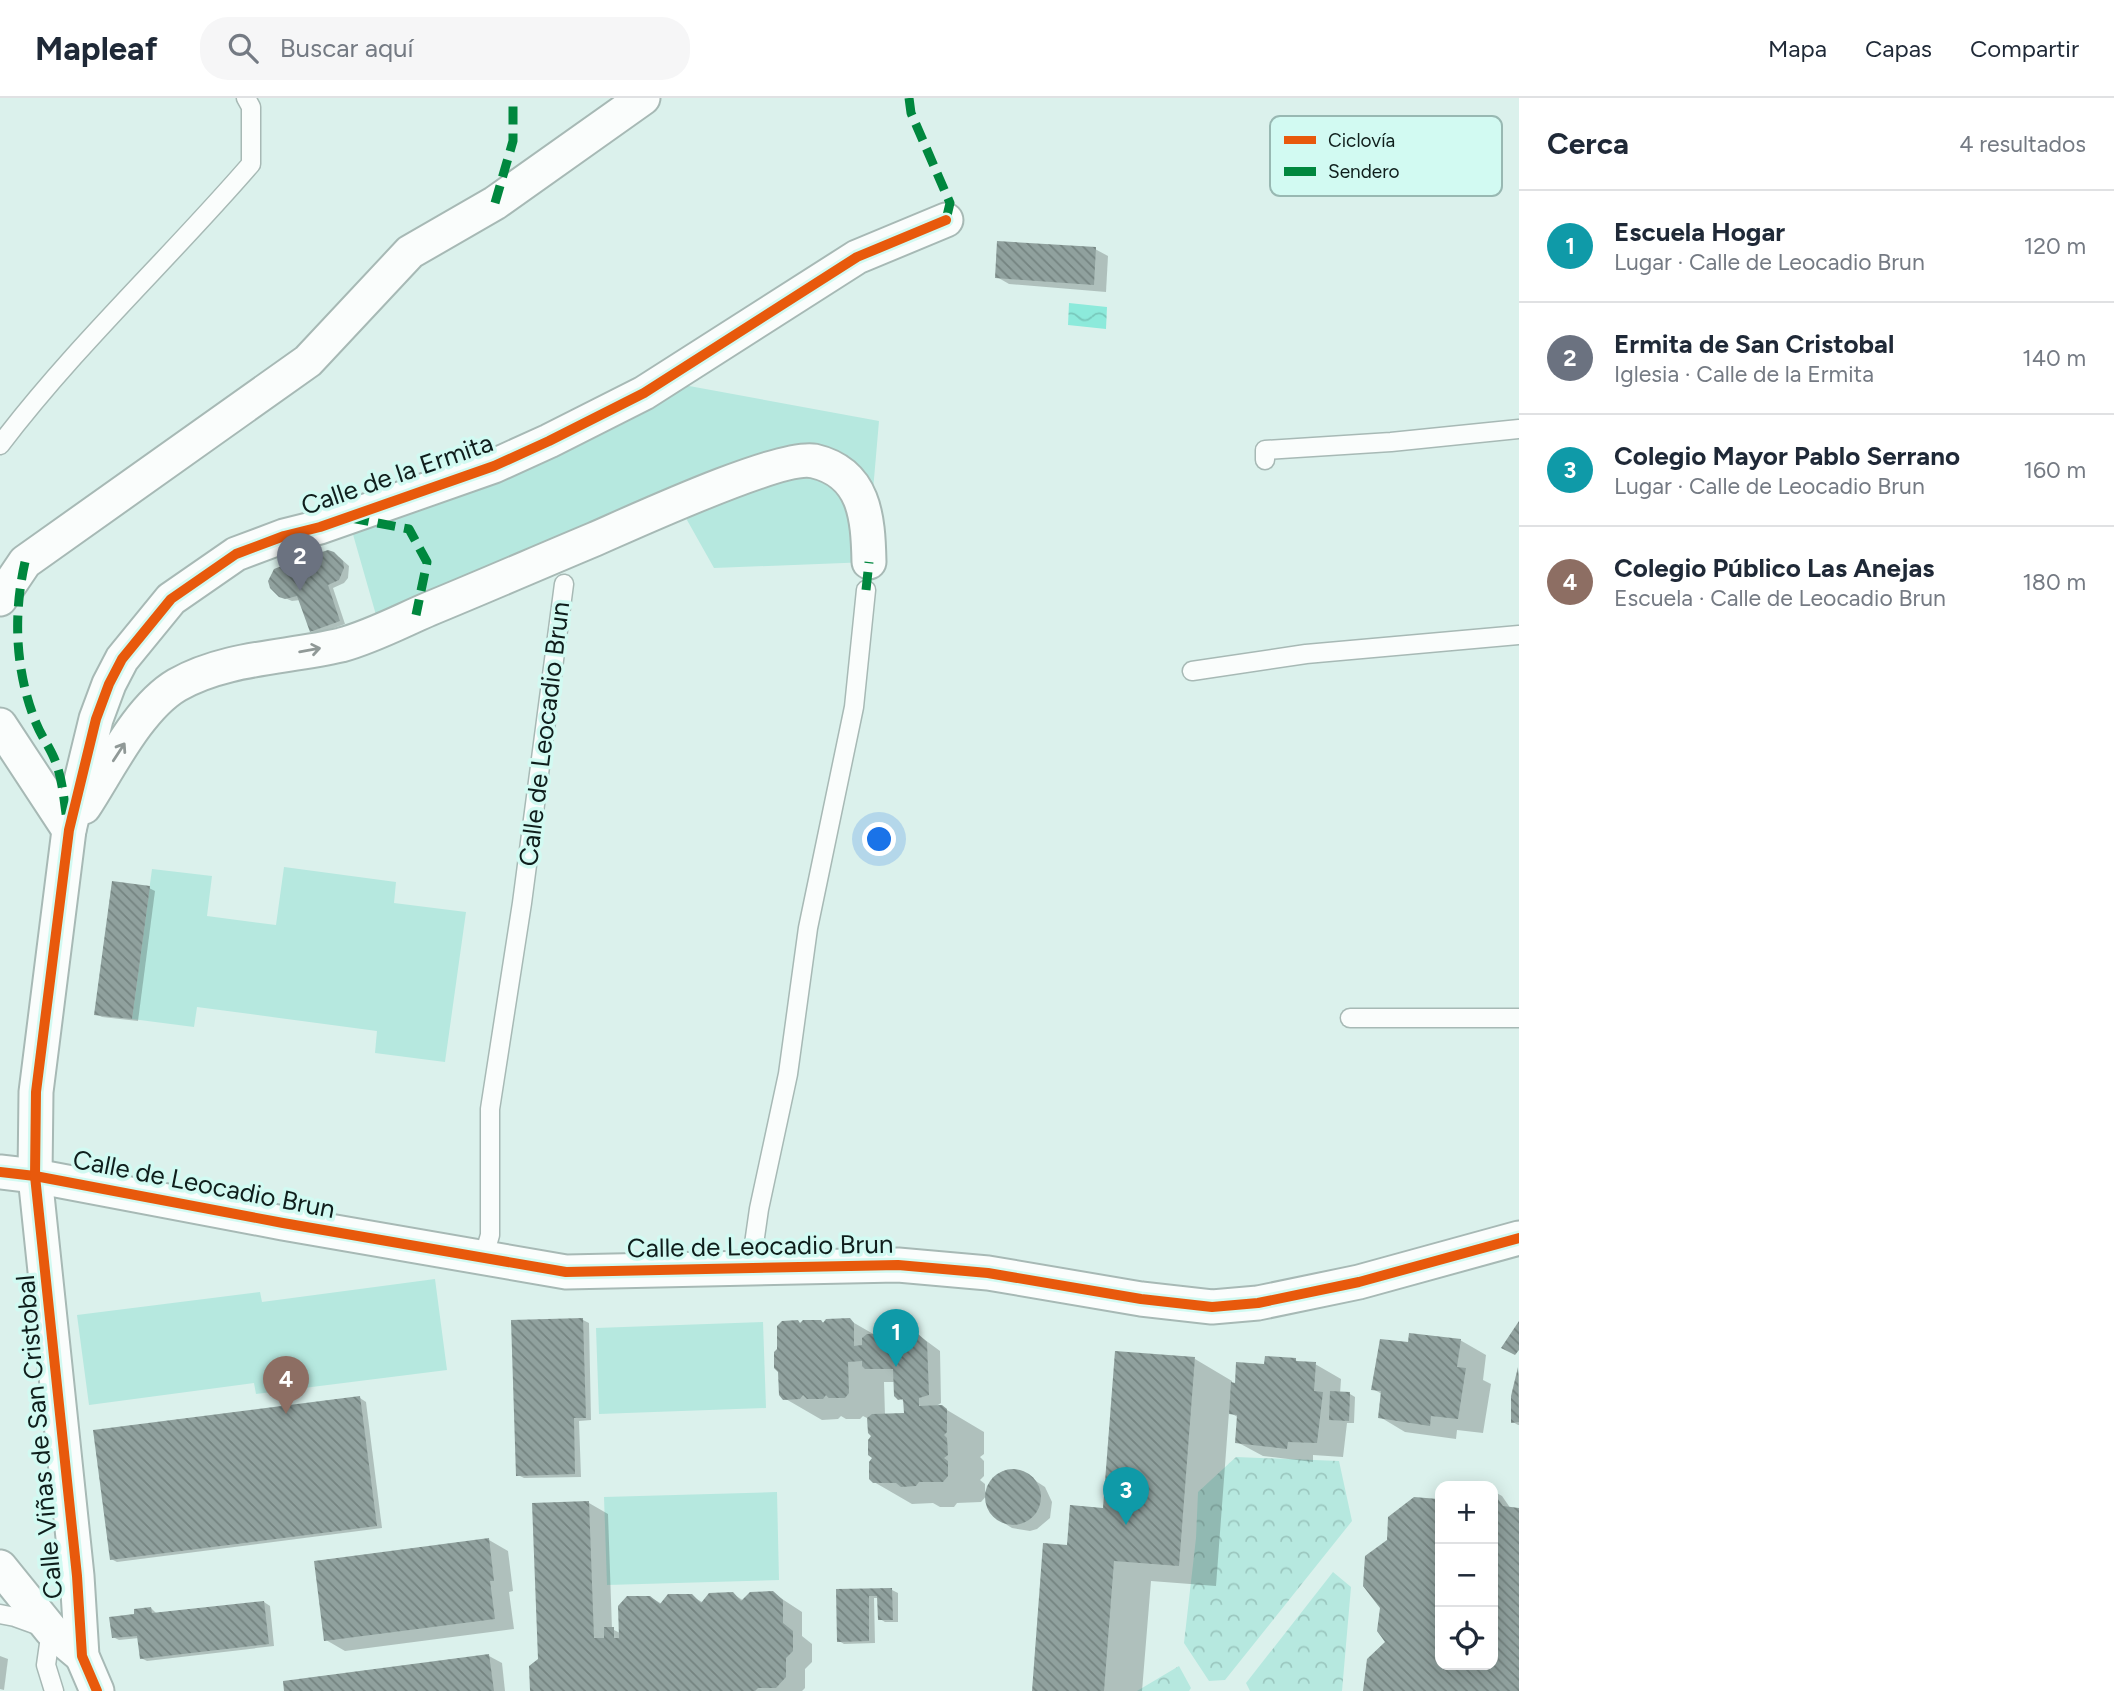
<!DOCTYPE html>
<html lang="es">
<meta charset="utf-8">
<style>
:root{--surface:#fff;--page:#f6f6f7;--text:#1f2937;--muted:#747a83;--line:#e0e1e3;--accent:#566865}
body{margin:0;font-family:Figtree,sans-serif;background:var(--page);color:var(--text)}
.controls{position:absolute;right:21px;bottom:21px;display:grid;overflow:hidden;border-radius:14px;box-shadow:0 4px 18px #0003}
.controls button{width:63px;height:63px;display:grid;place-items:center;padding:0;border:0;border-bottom:2px solid var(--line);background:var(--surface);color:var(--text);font:35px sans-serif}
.you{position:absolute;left:880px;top:742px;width:24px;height:24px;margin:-18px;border:5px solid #fff;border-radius:50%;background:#1a73e8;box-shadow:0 0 0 10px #1a73e833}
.badge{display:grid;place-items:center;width:46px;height:46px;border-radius:50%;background:var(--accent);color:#fff;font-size:23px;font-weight:700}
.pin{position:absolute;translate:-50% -58px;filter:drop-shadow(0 2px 4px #0008)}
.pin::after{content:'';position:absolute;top:37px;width:24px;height:21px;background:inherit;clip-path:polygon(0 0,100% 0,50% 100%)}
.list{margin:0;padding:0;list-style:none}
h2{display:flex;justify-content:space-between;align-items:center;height:91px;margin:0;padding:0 28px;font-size:30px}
h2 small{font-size:23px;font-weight:400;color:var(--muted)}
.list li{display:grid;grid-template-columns:46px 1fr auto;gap:21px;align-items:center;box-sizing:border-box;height:112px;padding:0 28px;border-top:2px solid var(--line)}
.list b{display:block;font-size:26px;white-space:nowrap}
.list p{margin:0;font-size:23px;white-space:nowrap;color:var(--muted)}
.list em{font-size:23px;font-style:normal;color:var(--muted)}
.icon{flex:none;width:38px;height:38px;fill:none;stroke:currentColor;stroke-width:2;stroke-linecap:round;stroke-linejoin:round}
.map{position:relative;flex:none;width:1519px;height:1593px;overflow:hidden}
header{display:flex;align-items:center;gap:42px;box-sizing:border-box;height:98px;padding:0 35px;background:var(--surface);border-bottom:2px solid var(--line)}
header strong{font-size:33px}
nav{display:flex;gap:38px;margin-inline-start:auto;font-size:24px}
.search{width:490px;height:63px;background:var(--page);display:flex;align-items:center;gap:18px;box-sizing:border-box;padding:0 24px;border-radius:28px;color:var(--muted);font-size:26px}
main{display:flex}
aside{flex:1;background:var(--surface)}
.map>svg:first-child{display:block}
.grass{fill:#b6e8df}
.park{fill:url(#park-crowns)}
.water{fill:url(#water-waves)}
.shadow{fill:#0003;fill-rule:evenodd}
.building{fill:url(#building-back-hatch)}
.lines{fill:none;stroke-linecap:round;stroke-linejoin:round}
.service-casing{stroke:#a7b9b5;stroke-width:21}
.minor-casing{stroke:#a7b9b5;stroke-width:37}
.service{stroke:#fafdfc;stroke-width:18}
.minor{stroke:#fafdfc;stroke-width:33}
.quiet{stroke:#00873e;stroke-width:9;stroke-dasharray:18 9;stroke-linecap:butt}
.cycleway-casing{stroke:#d2faf2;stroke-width:15}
.cycleway{stroke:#e8590c;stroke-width:10}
.oneway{stroke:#909997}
.labels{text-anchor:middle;stroke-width:7;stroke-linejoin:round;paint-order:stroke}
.street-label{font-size:26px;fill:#0f1e1c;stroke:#d2faf2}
.key{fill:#d2faf2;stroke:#98b8b2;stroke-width:2}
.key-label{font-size:19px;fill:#0f1e1c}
</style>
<header>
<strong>Mapleaf</strong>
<div class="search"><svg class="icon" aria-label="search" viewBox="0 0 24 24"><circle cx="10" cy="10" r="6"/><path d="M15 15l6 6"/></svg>Buscar aquí</div>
<nav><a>Mapa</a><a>Capas</a><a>Compartir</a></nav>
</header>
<main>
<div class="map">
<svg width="1519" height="1593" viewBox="0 0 1519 1593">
<defs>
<pattern id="park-crowns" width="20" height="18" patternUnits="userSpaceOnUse" patternTransform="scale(1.75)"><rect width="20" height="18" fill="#b6e8df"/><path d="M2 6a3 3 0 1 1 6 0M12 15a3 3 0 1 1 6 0" fill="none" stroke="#9bc7bf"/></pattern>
<pattern id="water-waves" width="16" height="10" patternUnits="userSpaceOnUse" patternTransform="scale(1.75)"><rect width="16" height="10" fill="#8ceadb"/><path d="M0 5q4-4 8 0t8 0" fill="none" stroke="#78c8bb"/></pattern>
<pattern id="building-back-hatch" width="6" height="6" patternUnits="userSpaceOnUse" patternTransform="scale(1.75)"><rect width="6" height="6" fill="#90a19e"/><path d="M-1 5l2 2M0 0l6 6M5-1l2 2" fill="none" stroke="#748380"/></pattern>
</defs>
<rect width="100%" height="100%" fill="#dbf1ec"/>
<g class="grass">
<polygon points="662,283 879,323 869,439 869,464 714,470 678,406 380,531 348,419"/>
<polygon points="284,769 396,784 394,805 466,814 445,964 375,955 377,933 197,909 194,929 132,921 152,771 212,778 207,818 276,827"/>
<polygon points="435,1181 447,1272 256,1296 254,1285 89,1307 77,1217 260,1194 262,1204"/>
<polygon points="763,1224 766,1310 599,1316 596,1230"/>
<polygon points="777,1394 779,1482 607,1487 604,1399"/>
</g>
<g class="park">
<polygon points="1236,1359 1339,1363 1352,1423 1225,1582 1209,1583 1184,1545 1196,1440 1198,1394"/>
<polygon points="1333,1474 1351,1489 1342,1593 1250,1593 1246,1585"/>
<polygon points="1179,1568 1191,1590 1189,1593 1137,1593"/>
</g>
<polygon class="water" points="1069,205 1107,209 1106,231 1068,227"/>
<g class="shadow">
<polygon points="1095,151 1108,158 1106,194 1009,186 997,179"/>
<polygon points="307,449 317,457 339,459 349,468 348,480 344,485 333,490 345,526 317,536 311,533 300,502 292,503 280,498 288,468"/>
<polygon points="149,790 155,793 138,923 102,919 96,916"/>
<polygon points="583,1222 589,1225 591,1322 579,1323 581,1379 524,1380 518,1377"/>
<path d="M849 1222 875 1237 917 1236 940 1253 941 1305 935 1309H942L984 1334V1356L980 1359 984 1363V1378L980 1382 985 1386V1395L993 1383 1008 1374 1025 1376 1045 1389 1052 1404 1050 1420 1037 1431 1030 1433 1012 1430 999 1422 988 1408V1396L981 1404 957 1405 954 1409H940L933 1405 912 1406 874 1384V1338L869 1321 863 1318 860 1321H846L841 1318 838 1321 822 1322 784 1300 802 1226ZM884 1284H895L899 1300 905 1304 906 1316 885 1317Z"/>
<polygon points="1460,1242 1486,1257 1483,1282 1491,1286 1483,1335 1457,1332 1456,1341 1405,1334 1380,1319 1382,1296 1373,1291 1410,1246"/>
<polygon points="1195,1261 1232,1283 1232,1286 1237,1287 1265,1267 1295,1262 1301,1265 1315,1266 1341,1281 1340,1296 1350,1296 1355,1299 1354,1325 1347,1325 1343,1359 1313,1357 1313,1364 1263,1358 1237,1344 1239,1320 1229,1314 1216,1488 1151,1483 1142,1593 1034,1593 1069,1449 1105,1412"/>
<polygon points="1519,1272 1519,1327 1518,1327 1513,1324 1513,1299"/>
<polygon points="360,1300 366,1304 382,1430 117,1464 111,1461"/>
<polygon points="1493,1393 1502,1398 1511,1411 1519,1412 1519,1593 1365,1593 1386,1546 1440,1401 1440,1567 1493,1567 1493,1501 1496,1498 1497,1474 1493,1469"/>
<polygon points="589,1405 608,1416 612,1531 620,1535 650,1499 662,1506 691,1498 704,1505 733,1496 744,1503 773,1495 802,1514 802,1538 812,1546 812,1564 805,1571 805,1590 802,1593 531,1593"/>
<polygon points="489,1442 508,1453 513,1493 509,1494 514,1531 345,1553 326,1542"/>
<polygon points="892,1492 898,1495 898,1524 885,1524 880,1521 879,1500 874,1500 875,1545 844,1546 839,1543 838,1493"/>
<polygon points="264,1504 270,1508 274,1548 147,1563 141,1560 139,1540 119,1542 113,1539 136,1517 151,1510 157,1516"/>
<polygon points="0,1558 8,1561 4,1592 0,1591"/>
<polygon points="489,1558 502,1565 505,1593 286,1593"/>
</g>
<g class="building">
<polygon points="997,143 1096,149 1094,187 995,180"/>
<polygon points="308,448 316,456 328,452 334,454 343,463 344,470 339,482 328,487 340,523 310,534 297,498 285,501 279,499 270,490 268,483 274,471 287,466 287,455 291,450"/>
<polygon points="112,783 150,788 132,921 94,917"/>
<polygon points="583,1220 586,1320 574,1320 575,1376 516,1378 511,1222"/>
<polygon points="850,1220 854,1225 854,1248 862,1247 862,1240 867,1236 917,1235 927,1244 929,1297 919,1300 919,1308 942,1307 947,1311 947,1334 944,1337 947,1340 948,1357 944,1360 948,1363 948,1378 943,1384 919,1384 916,1388 901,1389 896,1385 873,1385 869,1381 869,1364 872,1360 868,1357 868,1342 871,1338 868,1335 867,1320 872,1316 904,1315 903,1301 898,1302 894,1298 893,1271 865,1271 862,1268 862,1263 848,1264 849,1295 845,1300 829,1300 826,1297 823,1301 807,1301 803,1297 800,1301 783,1302 779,1297 778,1274 774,1270 774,1254 777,1251 777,1228 782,1223 798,1222 800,1225 803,1222 821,1222 823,1225 826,1221"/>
<polygon points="1519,1223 1519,1252 1515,1257 1501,1250"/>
<polygon points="1409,1235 1461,1241 1457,1269 1466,1270 1458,1321 1431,1318 1430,1328 1378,1320 1381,1293 1371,1292 1380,1241 1408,1244"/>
<polygon points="1115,1253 1195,1259 1179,1468 1114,1463 1104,1593 1032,1593 1043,1445 1067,1447 1070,1407 1103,1410"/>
<polygon points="1265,1258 1296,1260 1296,1263 1316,1264 1314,1293 1323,1294 1317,1345 1288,1344 1287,1351 1235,1345 1237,1317 1229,1316 1231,1284 1235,1285 1236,1264 1264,1266"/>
<polygon points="1518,1269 1519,1324 1511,1325 1511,1298"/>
<polygon points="1330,1293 1350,1294 1349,1323 1329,1322"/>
<polygon points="360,1298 377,1428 110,1462 93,1332"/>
<circle cx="1013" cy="1399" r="28"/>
<polygon points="1493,1394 1503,1408 1519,1410 1519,1593 1363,1593 1367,1561 1385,1544 1377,1533 1380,1510 1363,1488 1365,1458 1387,1442 1388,1419 1414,1399 1438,1401 1440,1399 1440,1567 1493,1567 1493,1498 1495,1475 1493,1471"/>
<polygon points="589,1403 594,1540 604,1540 604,1529 614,1529 614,1540 619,1540 618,1508 627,1498 650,1498 660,1506 668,1496 692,1496 701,1505 709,1495 733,1494 741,1503 750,1494 773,1493 783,1502 783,1525 793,1533 793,1553 786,1560 786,1579 776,1590 758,1590 755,1593 530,1593 529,1568 538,1561 532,1405"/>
<polygon points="489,1440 494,1483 490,1483 495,1521 324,1543 314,1463"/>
<polygon points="892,1490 893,1522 878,1522 877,1498 869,1498 869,1543 837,1544 836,1491"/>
<polygon points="264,1503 269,1546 140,1561 137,1538 112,1540 109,1519 134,1516 134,1511 151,1509 152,1515"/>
<polygon points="489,1556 494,1593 284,1593 283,1583"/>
</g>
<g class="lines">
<defs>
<g id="service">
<path d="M0 347C76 247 169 161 251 66V9L246 0"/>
<polyline points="1265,362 1265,352 1391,344 1519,331"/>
<polyline points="1192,573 1306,556 1519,537"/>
<polyline points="1350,920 1519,920"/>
<polyline points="483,1161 490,1137 490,1011 522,805 564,486"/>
<polyline points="754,1170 754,1146 759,1111 788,976 808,830 854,609 866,492"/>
<polyline points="0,1516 15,1519 51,1532 46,1567 54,1593"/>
</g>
<g id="minor">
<polyline points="0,501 25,464 308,263 410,154 495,105 643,0"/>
<polyline points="0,627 69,732"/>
<path d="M84 709C109 671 138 610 177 587 226 559 286 560 341 547 371 539 401 523 429 511 485 488 540 464 595 441 634 424 781 356 814 363 865 375 868 419 869 464"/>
<polyline points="0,1074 35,1078 283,1125 566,1174 898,1167 988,1175 1141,1201 1212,1209 1258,1205 1359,1184 1519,1140"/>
<polyline points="0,1469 51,1532 82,1558"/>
<polyline points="97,1593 82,1558 77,1478 35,1078 36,994 69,732 96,621 109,586 122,561 171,501 236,456 284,438 320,429 494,368 549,343 644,295 857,159 946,122"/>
</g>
</defs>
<use href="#service" class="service-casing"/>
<use href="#minor" class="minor-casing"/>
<use href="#service" class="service"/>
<use href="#minor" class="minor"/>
<g class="quiet">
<polyline points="909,0 911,15 950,105 946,122"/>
<polyline points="495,105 513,43 513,0"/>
<polyline points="351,420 409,431 427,464 416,517"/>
<path d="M25 464C13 517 15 573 36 625 42 640 52 652 57 668 63 685 64 704 67 722"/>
<polyline points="866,492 869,464"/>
</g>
<defs>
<g id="cycleway">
<polyline points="0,1074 35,1078 283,1125 566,1174 898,1167 988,1175 1141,1201 1212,1209 1258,1205 1359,1184 1519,1140"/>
<polyline points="97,1593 82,1558 77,1478 35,1078 36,994 69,732 96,621 109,586 122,561 171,501 236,456 284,438 320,429 494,368 549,343 644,295 857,159 946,122"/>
</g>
</defs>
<use href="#cycleway" class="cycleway-casing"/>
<use href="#cycleway" class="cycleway"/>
</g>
<defs><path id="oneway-shaft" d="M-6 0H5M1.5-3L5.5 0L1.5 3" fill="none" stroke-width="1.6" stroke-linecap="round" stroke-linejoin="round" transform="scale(1.75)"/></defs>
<g class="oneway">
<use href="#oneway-shaft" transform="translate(310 552) rotate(-10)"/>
<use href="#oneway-shaft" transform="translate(119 654) rotate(-57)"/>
</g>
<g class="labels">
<g class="street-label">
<text transform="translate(397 376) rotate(-19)" y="9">Calle de la Ermita</text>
<text transform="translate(544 636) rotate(-83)" y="9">Calle de Leocadio Brun</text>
<text transform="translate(204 1086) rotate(11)" y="9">Calle de Leocadio Brun</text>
<text transform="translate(760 1148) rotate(-1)" y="9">Calle de Leocadio Brun</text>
<text transform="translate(39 1339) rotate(-95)" y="9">Calle Viñas de San Cristobal</text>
</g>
</g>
<rect x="1270" y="18" width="232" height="80" rx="10" class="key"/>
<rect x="1284" y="38" width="32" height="8" fill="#e8590c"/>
<rect x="1284" y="69" width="32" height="9" fill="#00873e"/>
<g class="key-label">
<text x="1328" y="49">Ciclovía</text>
<text x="1328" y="80">Sendero</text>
</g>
</svg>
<div class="controls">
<button>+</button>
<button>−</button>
<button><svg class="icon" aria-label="locate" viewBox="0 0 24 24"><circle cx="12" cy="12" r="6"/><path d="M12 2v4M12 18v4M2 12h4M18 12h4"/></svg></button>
</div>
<div class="you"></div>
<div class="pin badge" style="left:896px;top:1269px;background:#0f9aa8">1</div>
<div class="pin badge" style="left:300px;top:493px;background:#6b7280">2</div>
<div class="pin badge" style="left:1126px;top:1427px;background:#0f9aa8">3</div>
<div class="pin badge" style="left:286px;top:1316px;background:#8d6e63">4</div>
</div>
<aside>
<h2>Cerca<small>4 resultados</small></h2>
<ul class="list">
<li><span class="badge" style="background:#0f9aa8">1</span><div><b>Escuela Hogar</b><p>Lugar · Calle de Leocadio Brun</p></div><em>120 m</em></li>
<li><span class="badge" style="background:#6b7280">2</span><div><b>Ermita de San Cristobal</b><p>Iglesia · Calle de la Ermita</p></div><em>140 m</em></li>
<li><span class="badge" style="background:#0f9aa8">3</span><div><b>Colegio Mayor Pablo Serrano</b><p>Lugar · Calle de Leocadio Brun</p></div><em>160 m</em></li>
<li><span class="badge" style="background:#8d6e63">4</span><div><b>Colegio Público Las Anejas</b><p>Escuela · Calle de Leocadio Brun</p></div><em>180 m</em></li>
</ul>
</aside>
</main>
